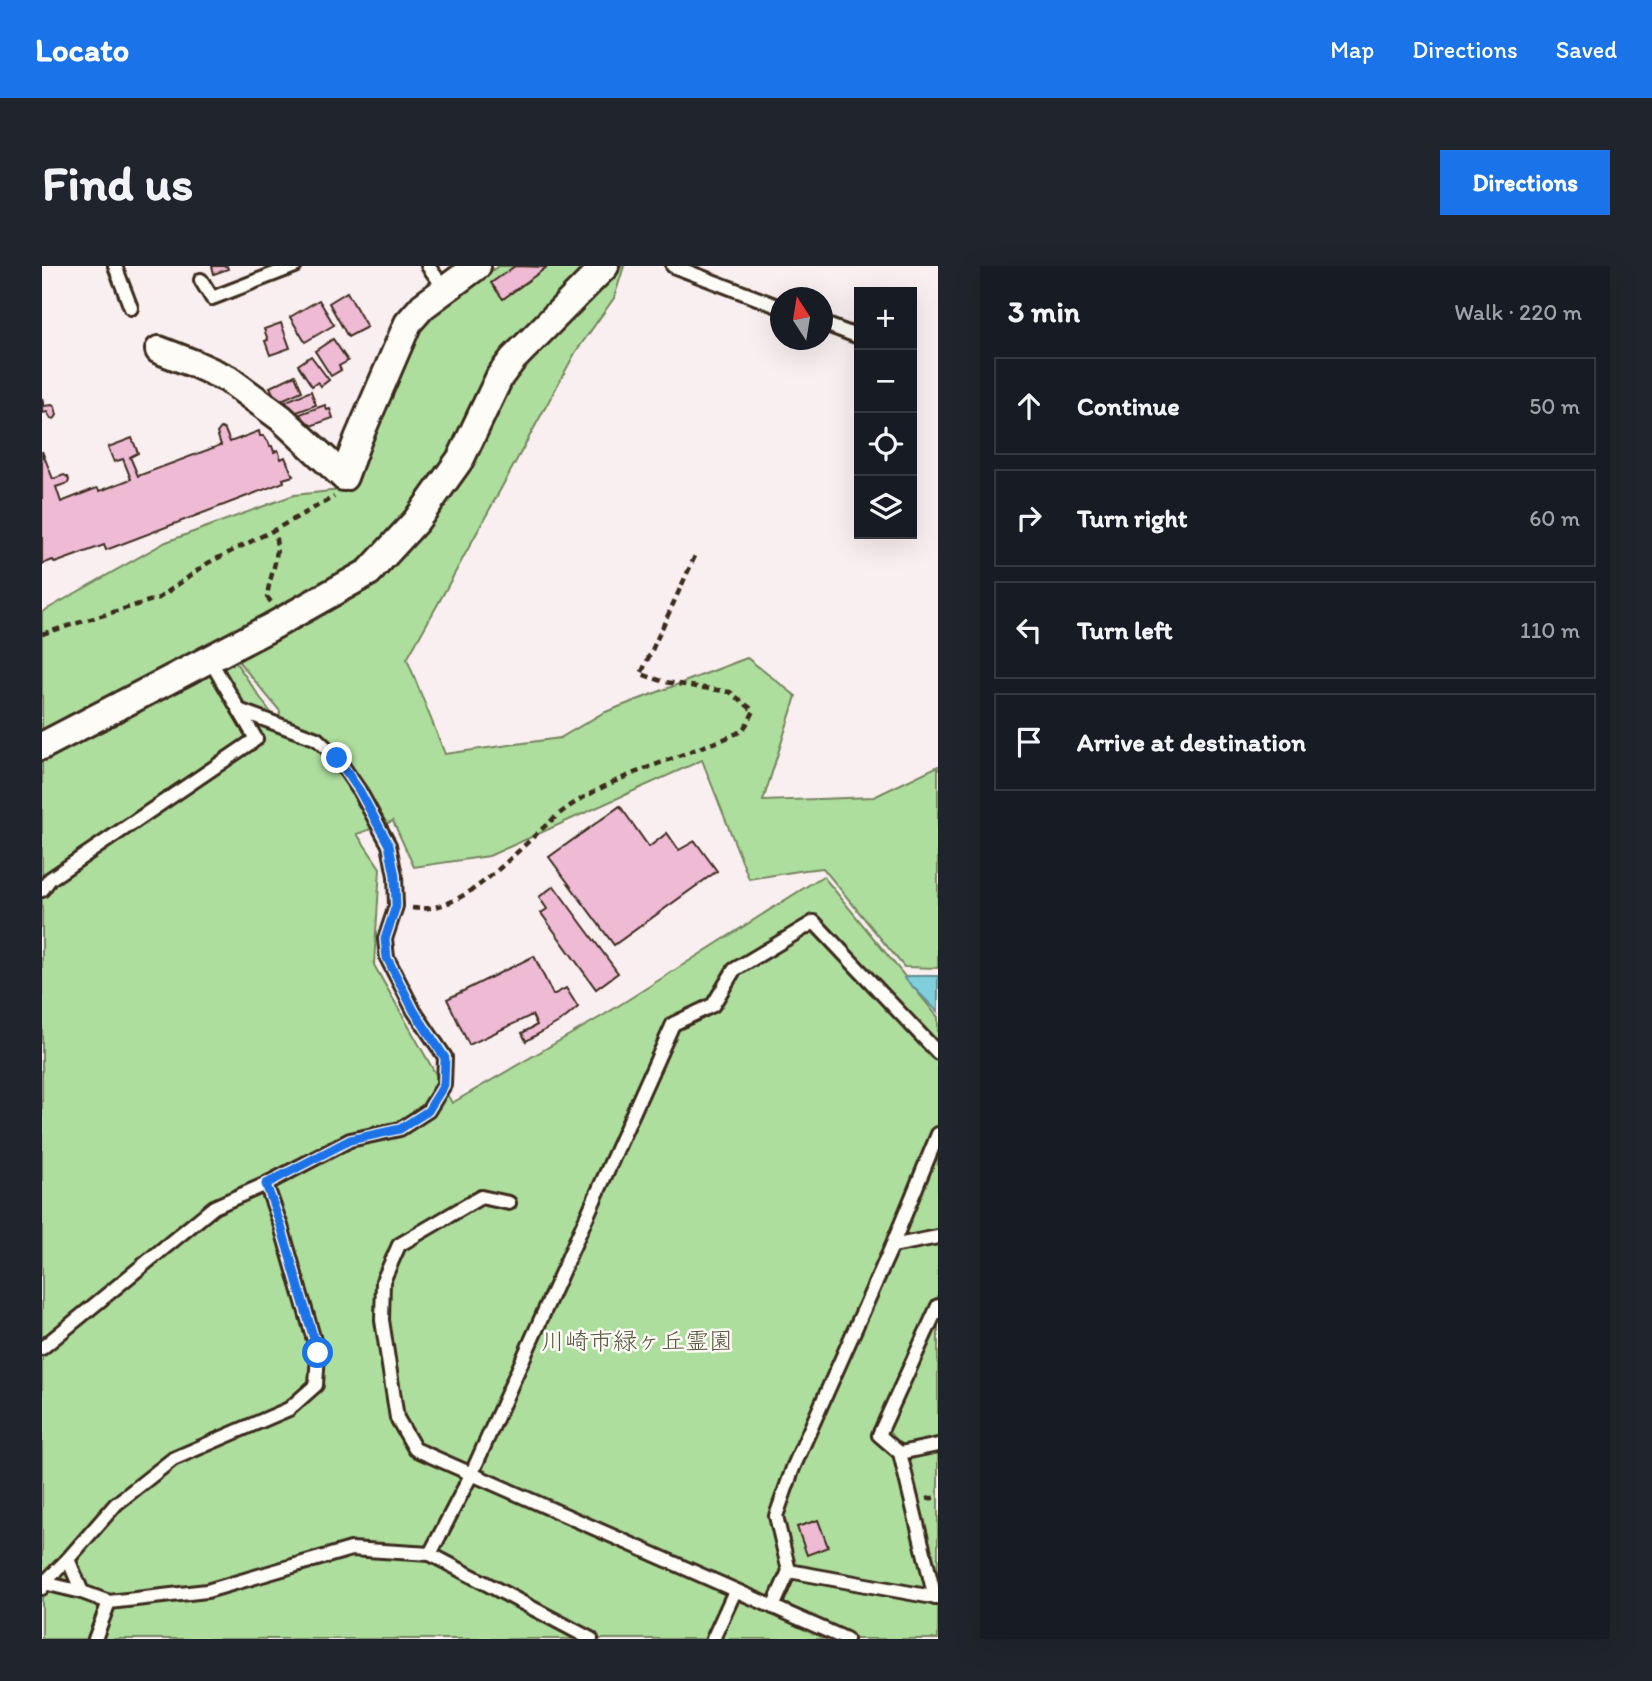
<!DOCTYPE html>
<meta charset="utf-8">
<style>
:root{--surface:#171b24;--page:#20242c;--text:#f1f3f6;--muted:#9ea1a6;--line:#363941;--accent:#1a73e8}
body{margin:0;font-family:Itim,"Klee One",sans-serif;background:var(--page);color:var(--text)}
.controls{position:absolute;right:21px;top:21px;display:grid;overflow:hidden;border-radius:0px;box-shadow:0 7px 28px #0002}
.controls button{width:63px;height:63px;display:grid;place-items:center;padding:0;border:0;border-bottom:2px solid var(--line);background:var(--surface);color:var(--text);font:35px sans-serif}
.compass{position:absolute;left:728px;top:21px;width:63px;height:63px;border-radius:50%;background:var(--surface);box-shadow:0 7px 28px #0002;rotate:348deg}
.stop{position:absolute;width:21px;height:21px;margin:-16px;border:5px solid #1a73e8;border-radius:50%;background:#fff}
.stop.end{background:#1a73e8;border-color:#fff;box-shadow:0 2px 7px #0008}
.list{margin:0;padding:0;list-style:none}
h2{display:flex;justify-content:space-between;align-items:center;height:91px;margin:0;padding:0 28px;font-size:30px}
h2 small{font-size:23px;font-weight:400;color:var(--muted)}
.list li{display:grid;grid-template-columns:46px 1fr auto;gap:21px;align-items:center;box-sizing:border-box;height:98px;margin:0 14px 14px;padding:0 14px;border:2px solid var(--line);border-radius:0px}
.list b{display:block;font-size:26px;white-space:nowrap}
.list em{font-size:23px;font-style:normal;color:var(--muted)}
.icon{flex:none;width:38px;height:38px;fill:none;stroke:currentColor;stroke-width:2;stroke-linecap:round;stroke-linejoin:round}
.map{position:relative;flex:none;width:896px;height:1373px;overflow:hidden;border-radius:0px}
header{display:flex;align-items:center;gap:42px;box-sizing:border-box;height:98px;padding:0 35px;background:var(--accent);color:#fff}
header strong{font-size:33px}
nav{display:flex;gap:38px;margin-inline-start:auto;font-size:24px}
.intro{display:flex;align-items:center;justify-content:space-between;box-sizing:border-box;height:168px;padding:0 42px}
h1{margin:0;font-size:49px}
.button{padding:18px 32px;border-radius:0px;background:var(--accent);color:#fff;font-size:24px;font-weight:700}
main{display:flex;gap:42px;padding:0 42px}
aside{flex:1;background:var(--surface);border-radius:0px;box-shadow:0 7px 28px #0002}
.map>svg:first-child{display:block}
.green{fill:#aede9e;stroke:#74845e;stroke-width:2;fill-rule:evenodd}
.water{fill:#80cfdd;stroke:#648d91;stroke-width:2}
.building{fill:#efbad4;stroke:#3b2a1e;stroke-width:2}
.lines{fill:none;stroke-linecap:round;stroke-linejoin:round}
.service-casing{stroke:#3b2a1e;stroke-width:18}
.minor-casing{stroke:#3b2a1e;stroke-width:32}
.path{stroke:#3b2a1e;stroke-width:4.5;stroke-dasharray:7 5;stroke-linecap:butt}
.service{stroke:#fdfcf7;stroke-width:12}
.minor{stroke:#fdfcf7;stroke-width:26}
.route{stroke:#1a73e8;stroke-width:9}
.labels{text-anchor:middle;stroke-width:5;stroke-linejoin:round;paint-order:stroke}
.park-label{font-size:24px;fill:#58573e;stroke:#fdfcf7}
</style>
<header>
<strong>Locato</strong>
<nav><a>Map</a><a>Directions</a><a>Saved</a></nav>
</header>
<div class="intro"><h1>Find us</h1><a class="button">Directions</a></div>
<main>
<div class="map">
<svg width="896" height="1373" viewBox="0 0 896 1373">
<rect width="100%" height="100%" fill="#faeff0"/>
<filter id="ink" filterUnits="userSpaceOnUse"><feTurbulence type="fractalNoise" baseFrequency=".0143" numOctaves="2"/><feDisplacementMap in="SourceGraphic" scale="14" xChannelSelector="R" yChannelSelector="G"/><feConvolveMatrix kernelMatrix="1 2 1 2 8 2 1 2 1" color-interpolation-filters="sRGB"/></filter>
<g filter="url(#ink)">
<path class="green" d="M457 0H582L572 32 533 87 397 336 365 393 403 488 518 472 561 447 705 392 754 430 721 535 832 531 896 500V702L862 701 781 602 763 604 707 613 660 494 447 590 372 601 351 555 315 568 338 602 332 699 410 837 562 749 781 610 896 751V1373H0V346L124 276 252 229 308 223 368 74 387 46ZM176 371 238 445 237 457H236Z"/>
<polygon class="water" points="868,710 896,710 896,746 862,712"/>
<g class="building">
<polygon points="170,0 185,0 186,3 172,8"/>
<polygon points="473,0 505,1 461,33 449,17"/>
<polygon points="305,26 325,61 306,71 287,37"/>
<polygon points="277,34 292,59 263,76 248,51"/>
<polygon points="239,57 248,82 228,89 223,75 226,74 222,63"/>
<polygon points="291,73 306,95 297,100 299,104 289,110 273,85"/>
<polygon points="269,90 287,114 279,120 276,116 270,120 256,99"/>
<polygon points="253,109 260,125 235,136 228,121"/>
<polygon points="269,125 274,139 247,149 244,135"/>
<polygon points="0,132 2,140 10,139 13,141 15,149 13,152 9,153 5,146 0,147"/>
<polygon points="283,139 285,144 288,143 291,152 263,162 258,148"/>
<polygon points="179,162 183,164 188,176 217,165 218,170 221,170 226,175 228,180 230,180 232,186 236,184 239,193 243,191 251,210 241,213 242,216 64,284 62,279 13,297 11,294 0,298 0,185 11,213 22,209 26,211 27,214 26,217 14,221 19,236 55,222 58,225 89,213 81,193 72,196 66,181 90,172 96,187 88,191 96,210 179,179 175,167"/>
<polygon points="578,540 607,581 625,567 637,584 653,575 675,605 572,679 507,591"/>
<polygon points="512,620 576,707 554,723 499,647 505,643 497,631"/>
<polygon points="492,690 511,729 524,722 536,741 522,753 484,775 480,767 495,759 490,749 427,779 405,733"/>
<polygon points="776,1254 786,1281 765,1289 755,1261"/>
</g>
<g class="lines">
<defs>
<g id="service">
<polyline points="73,0 89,42"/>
<polyline points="386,0 403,23"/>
<polyline points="631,0 738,41"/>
<polyline points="159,14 170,32 253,0"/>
<polyline points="780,57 817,71"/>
<polyline points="197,444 275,473 295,492 317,524 347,579 353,610 354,640 343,673 345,692 372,745 403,791 402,819 386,845 358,863 308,874 224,918"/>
<polyline points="0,624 8,613 214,473 168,394"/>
<polyline points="467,937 439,931 357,979 341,1015 340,1054 355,1152 373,1183 804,1373"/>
<polyline points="850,980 896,971"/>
<polyline points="0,1082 172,941 224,918 239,960 276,1088 274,1119 247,1143 131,1193 74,1238 26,1293 40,1326 67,1336 165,1325 309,1283 388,1288 429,1209 631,758 671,739 692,704 772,656 896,787"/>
<polyline points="858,1187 896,1179"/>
<polyline points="388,1288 549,1373"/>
<polyline points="747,1305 896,1332"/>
<polyline points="2,1317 40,1326"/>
<polyline points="0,1322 2,1317 26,1293"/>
<polyline points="893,1332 858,1187 837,1169 896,1040"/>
<polyline points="731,1341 747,1305 734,1250 751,1202 850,980 896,868"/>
<polyline points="53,1373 67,1336"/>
<polyline points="671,1373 693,1325"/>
</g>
<g id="minor">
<polyline points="117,84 153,98 186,113 239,152 302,211 316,173 366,57 381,40 435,0"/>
<polyline points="0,480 229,361 327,306 374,255 419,192 458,110 471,93 563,0"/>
</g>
</defs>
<use href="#service" class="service-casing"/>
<use href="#minor" class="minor-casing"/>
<g class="path">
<path d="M229 336 225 331C228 305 240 292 232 264"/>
<polyline points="0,368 117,332 166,297 232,264 292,231"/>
<path d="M370 642C430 650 484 568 531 538 570 513 614 499 657 482 670 477 685 473 697 466 704 462 708 452 712 445L688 426 623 416 599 408 653 290"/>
<polyline points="885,1233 896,1231"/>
</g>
<use href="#service" class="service"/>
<use href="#minor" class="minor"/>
</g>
</g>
<g class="lines" filter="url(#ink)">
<polyline class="route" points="276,1087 239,960 224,918 308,874 358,863 386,845 402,819 403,792 372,745 345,692 343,673 354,640 353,610 347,579 317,524 295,492"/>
</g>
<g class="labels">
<g class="park-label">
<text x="595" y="1083">川崎市緑ヶ丘霊園</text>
</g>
</g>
</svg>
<div class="controls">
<button>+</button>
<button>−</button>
<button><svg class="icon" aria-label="locate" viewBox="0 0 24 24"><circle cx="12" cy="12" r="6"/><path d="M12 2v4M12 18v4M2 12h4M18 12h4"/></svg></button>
<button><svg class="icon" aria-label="layers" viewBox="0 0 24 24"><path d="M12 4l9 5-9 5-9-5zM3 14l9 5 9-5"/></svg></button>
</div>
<svg class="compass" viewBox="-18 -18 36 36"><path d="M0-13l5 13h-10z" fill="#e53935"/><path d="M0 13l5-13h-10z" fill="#9ea1a6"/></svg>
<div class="stop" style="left:276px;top:1087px"></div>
<div class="stop end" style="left:295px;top:492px"></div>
</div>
<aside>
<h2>3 min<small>Walk · 220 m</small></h2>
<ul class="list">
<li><svg class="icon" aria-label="ahead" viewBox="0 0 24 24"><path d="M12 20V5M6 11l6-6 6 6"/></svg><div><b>Continue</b></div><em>50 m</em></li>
<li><svg class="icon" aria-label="right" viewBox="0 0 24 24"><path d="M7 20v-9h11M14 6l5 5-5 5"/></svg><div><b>Turn right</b></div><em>60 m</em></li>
<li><svg class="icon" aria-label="left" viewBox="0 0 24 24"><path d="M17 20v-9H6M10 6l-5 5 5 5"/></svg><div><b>Turn left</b></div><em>110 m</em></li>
<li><svg class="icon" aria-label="arrive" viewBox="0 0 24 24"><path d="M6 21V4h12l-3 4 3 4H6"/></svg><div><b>Arrive at destination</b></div></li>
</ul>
</aside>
</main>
